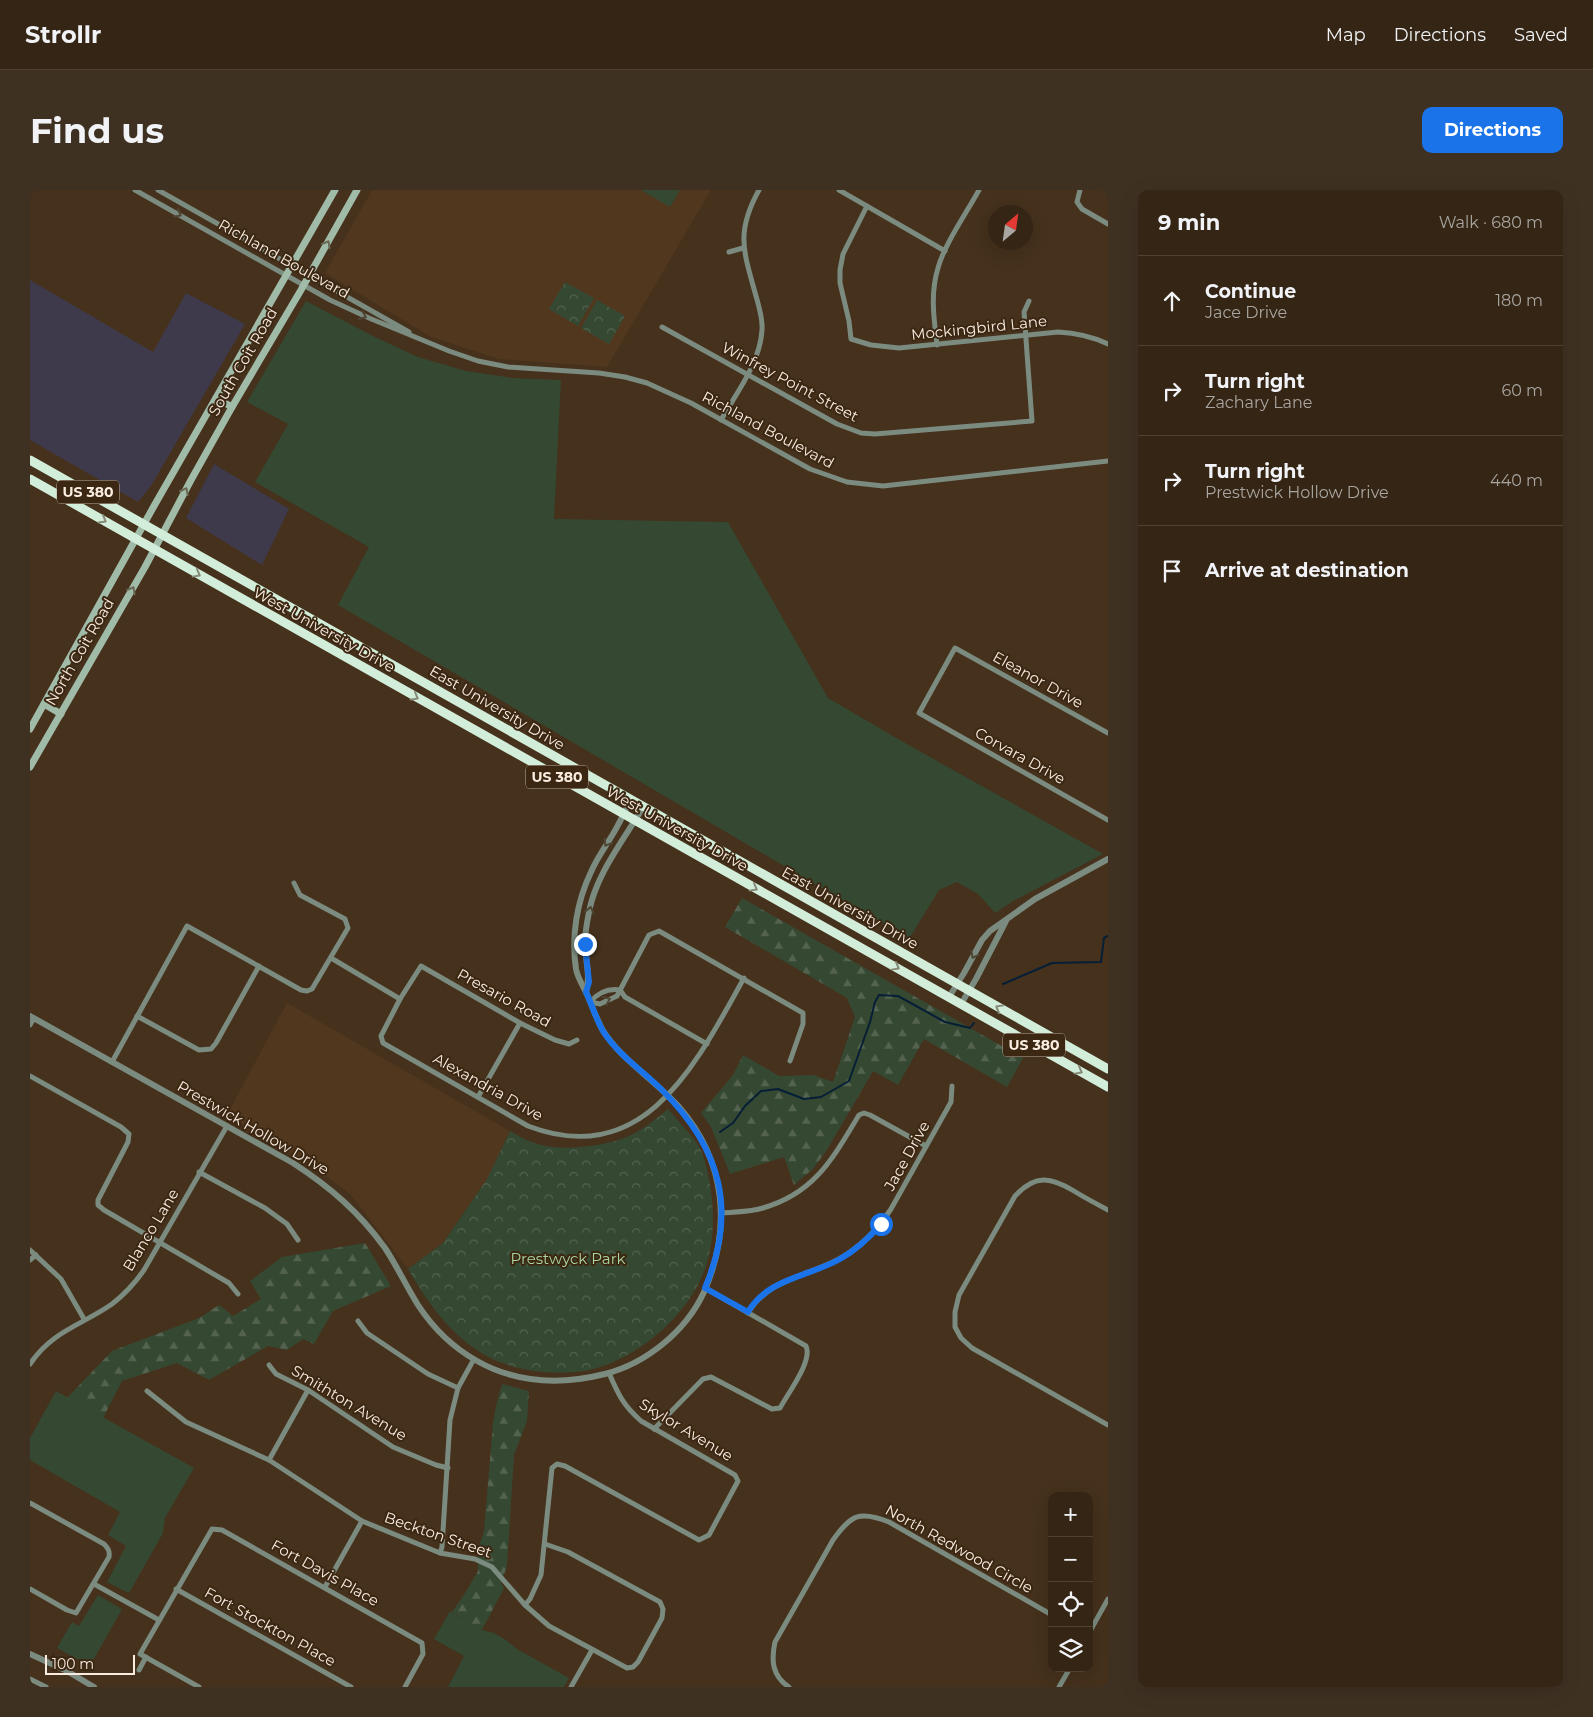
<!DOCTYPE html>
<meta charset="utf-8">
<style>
:root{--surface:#342515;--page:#3f3122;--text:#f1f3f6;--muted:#a9a5a0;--line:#4e4234;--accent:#1a73e8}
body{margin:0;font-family:Montserrat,sans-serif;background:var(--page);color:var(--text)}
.controls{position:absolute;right:15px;bottom:15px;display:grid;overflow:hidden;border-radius:10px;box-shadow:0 5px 20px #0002}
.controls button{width:45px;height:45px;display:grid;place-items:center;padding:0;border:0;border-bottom:1px solid var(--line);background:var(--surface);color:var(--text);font:25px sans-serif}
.compass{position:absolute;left:958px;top:15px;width:45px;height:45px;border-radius:50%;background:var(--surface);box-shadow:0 5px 20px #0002;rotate:29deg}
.scale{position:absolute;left:15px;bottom:12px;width:90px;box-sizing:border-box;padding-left:5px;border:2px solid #f9ece0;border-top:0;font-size:14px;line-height:18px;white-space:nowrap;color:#f9ece0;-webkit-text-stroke:4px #3b2712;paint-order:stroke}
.stop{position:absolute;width:15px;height:15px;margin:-11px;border:4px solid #1a73e8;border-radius:50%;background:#fff}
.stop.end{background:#1a73e8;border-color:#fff;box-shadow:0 1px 5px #0008}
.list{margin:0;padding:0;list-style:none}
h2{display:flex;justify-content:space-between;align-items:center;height:65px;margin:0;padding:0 20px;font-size:21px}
h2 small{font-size:16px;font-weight:400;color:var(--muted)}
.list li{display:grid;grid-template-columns:32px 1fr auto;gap:15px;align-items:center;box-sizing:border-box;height:90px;padding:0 20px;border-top:1px solid var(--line)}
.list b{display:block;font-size:19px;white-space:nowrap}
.list p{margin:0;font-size:16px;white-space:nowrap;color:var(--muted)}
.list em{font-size:16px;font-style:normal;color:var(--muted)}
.icon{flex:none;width:28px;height:28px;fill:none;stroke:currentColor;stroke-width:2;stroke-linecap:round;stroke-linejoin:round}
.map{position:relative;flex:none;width:1078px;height:1497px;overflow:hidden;border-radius:10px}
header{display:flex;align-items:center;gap:30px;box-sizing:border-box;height:70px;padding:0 25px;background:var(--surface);border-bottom:1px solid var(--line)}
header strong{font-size:24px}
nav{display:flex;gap:28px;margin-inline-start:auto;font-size:18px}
.intro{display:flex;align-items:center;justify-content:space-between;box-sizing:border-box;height:120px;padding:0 30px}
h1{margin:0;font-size:35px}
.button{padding:12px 22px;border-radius:10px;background:var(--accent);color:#fff;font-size:18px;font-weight:700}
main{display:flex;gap:30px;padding:0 30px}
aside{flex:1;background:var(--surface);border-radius:10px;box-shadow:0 5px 20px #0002}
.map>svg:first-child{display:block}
.commercial{fill:#3f3a4b}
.built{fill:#51371d}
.green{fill:#354832}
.forest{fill:url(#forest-firs)}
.park{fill:url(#park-crowns)}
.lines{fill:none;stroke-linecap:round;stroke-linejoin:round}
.stream{stroke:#061f37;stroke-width:2}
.minor{stroke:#7b8b7f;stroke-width:5}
.tertiary{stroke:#7b8b7f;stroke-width:6}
.secondary{stroke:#a1bba9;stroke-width:7}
.trunk{stroke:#d2eeda;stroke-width:9}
.oneway{stroke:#4e4533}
.oneway2{stroke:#696a56}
.oneway3{stroke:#868a76}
.route{stroke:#1a73e8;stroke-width:6}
.labels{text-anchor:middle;stroke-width:4;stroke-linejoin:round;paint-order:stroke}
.shield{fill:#3b2712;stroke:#c0b1a2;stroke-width:1}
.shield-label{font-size:14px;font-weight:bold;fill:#f9ece0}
.street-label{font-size:15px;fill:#f9ece0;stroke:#3b2712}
.park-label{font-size:15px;fill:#aad6a2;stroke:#3b2712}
</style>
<header>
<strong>Strollr</strong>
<nav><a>Map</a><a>Directions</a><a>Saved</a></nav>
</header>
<div class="intro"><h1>Find us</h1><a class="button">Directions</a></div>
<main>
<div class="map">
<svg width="1078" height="1497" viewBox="0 0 1078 1497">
<defs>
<pattern id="forest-firs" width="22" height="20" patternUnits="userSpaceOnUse" patternTransform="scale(1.25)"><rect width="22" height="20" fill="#354832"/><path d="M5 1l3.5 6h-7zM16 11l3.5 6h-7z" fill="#53634f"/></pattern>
<pattern id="park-crowns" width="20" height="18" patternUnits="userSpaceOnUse" patternTransform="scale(1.25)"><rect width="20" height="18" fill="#354832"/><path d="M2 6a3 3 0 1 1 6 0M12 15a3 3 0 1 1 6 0" fill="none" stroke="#53634f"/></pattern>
</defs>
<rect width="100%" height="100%" fill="#45311c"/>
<g class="commercial">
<polygon points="0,90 123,162 156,103 215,134 121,296 108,312 0,250"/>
<polygon points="184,274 259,319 232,375 156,328"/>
</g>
<g class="built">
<polygon points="342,0 681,0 577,177 469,169 401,147 295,83"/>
<polygon points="257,813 480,941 457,989 413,1053 378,1079 320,1004 287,979 197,925"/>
</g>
<g class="green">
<polygon points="611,0 650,0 640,17"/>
<polygon points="276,111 345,147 388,167 436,181 483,188 531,190 524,329 698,332 798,508 868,549 1073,664 983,711 965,723 948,704 927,692 909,700 879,749 308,415 339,357 225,292 258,234 217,212"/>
<polygon points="26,1201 164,1278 135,1328 133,1343 99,1403 77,1392 96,1356 78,1345 90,1322 0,1270 0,1248"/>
<polygon points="68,1405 92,1419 60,1476 27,1458 42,1432 49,1436"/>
<polygon points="420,1421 452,1440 464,1443 476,1450 487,1459 539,1488 534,1497 418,1497 434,1466 404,1449"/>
</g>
<g class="forest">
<polygon points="712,708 993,868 977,897 894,849 868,895 843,881 797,960 783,979 764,995 754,967 700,984 681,937 671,923 703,885 713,865 749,886 783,885 803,892 825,827 817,808 695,737"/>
<polygon points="335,1053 361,1096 303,1121 284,1154 273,1149 257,1160 238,1156 179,1190 147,1173 92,1191 73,1228 37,1208 82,1161 169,1128 189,1115 203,1126 231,1109 220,1091 252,1067"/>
<polygon points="472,1194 499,1201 497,1231 484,1265 477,1376 471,1393 474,1398 452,1440 422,1422 437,1400 448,1381 448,1360 454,1341 463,1233 466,1216"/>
</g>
<g class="park">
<polygon points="535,92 564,108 548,136 519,119"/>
<polygon points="567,110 595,126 579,154 551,138"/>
<path d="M638 919C646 929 666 949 671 960 676 973 679 987 681 1001 684 1023 684 1047 678 1069 665 1121 608 1171 555 1181 541 1183 527 1183 513 1182 493 1180 473 1175 455 1165 420 1145 398 1113 378 1079L413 1053 457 989 480 941C489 946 497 951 508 954 532 962 576 956 599 946 614 939 626 929 638 919Z"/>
</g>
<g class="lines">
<g class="stream">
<polyline points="973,794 1022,773 1071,772 1074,748 1078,746"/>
<polyline points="690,942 703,933 715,916 731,901 748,899 774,909 791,907 819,891 840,832 845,812 849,805 868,806 915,832 940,838 944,833"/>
</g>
<g class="minor">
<polyline points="105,0 300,110 339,128 419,161 448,171 478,177 569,183 595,187 617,193 661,213 780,279 817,292 853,296 1078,271"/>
<polyline points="128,0 379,142"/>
<polyline points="809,0 915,61"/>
<polyline points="1050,0 1047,12 1052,19 1078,34"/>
<path d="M837 16 813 64 810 80V93L819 131 821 149 841 155 869 158 1028 142C1047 143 1061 146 1078 154"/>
<polyline points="699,62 713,58"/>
<polyline points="632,137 807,234 831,243 845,244 1002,231 994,122 999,111"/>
<path d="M907 155C904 129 900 104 908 78 914 55 937 22 949 0"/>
<path d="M691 230C707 202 730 173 732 140 733 129 729 117 726 106 714 62 705 43 729 0"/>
<polyline points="1078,543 925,458 889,523 1078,630"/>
<polyline points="301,768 370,809"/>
<path d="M590 800C578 798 568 803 560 812L570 814 587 806 619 745 629 741 773 823V834L760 871"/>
<polyline points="590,800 595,807 677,854"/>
<polyline points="107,826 169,860 181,859 186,853 229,776"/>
<polyline points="0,835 4,828"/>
<path d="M547 850 539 854 525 850 490 833 391 776 370 809 351 846 353 853 498 936C615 981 667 872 714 788"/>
<polyline points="82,872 157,736 271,800 277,801 282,799 318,738 315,729 270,705 264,693"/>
<polyline points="0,886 91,937 99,944 98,952 68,1010 68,1015 74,1020 199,1093 208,1104"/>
<polyline points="448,907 490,833"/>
<polyline points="169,982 235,1018 257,1034 268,1050"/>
<path d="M1078 1020C1067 1014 1055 1008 1044 1001 1021 987 1005 984 985 1006L929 1105 925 1122V1137L931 1148 942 1158 1078 1235"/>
<path d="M691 1023C705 1022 720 1022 733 1018 785 1003 803 968 829 925L834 923 840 925 896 956"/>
<polyline points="0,1060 31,1089 54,1129"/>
<polyline points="0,1070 6,1065"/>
<path d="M718 1123C738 1089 778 1086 809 1069 831 1057 847 1040 861 1019L921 912 922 896"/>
<polyline points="328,1131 337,1143 398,1184 428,1198"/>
<path d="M0 1174C22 1141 52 1135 82 1114 95 1104 105 1093 114 1080L197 936"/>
<polyline points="239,1175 246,1184 278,1200 363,1257 406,1275 418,1278"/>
<polyline points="117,1201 156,1232 239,1270 332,1331 410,1363 445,1369 462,1377 495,1415 519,1436 597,1478 603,1477 608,1472 632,1428 633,1419 630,1412 538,1362 515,1354"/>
<path d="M624 1239 673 1189 681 1187 742 1219 750 1218C758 1203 783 1171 776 1156L675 1098"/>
<polyline points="239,1270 278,1200"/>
<path d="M0 1313 74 1354C78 1358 80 1361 79 1367L46 1423 37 1420 0 1399"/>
<polyline points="410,1363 412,1357 420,1230 428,1198 444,1169"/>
<polyline points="64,1394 129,1430"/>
<polyline points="295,1397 332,1331"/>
<polyline points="146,1399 321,1497"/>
<path d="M495 1415 500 1409 511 1385 522 1278 527 1274 535 1276 669 1350 679 1345 708 1291 705 1285 611 1231C593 1215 588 1204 579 1183"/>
<polyline points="1059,1443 1078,1409"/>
<polyline points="109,1480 116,1467"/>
<polyline points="0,1489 16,1497"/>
<polyline points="169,1497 110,1464 182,1339 192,1340 392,1453 393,1464 375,1497"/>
<polyline points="541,1497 562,1460"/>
<path d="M759 1497C742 1486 741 1470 745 1452L803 1350C821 1325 829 1320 859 1332L1022 1425"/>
<polyline points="1029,1497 1040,1478"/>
</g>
<g class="tertiary">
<path d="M556 802C561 786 555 770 555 753 555 743 557 732 559 722 566 684 594 650 613 617"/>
<polyline points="919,807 934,783 952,750 960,741 1005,709 1078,669"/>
<polyline points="931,814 946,789 976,731"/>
<path d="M0 826 263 973C300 997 329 1022 355 1058 367 1076 376 1096 388 1115 403 1138 424 1158 447 1171 488 1194 531 1195 575 1184 617 1173 656 1141 674 1102 702 1038 696 971 649 917 626 891 590 869 572 839 567 829 563 819 559 809 555 798 548 790 546 779 541 746 547 711 561 682 568 665 580 651 588 635 593 626 596 618 601 610"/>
<polyline points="0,1464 37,1481 64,1497"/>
</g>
<g class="secondary">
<polyline points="186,208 202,217"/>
<polyline points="14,514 31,524"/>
<polyline points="0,539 124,316 305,0"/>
<polyline points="0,577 115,377 161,290 202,217 271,100 327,0"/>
</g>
<g class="trunk">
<polyline points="0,270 1078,879"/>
<polyline points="0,289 1078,897"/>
</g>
</g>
<defs><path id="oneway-chevron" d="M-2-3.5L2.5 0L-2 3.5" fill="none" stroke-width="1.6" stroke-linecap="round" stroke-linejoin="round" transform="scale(1.25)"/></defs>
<g class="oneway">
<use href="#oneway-chevron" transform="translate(148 24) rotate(29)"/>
<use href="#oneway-chevron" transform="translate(333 126) rotate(23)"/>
<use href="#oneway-chevron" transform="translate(577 653) rotate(122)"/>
<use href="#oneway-chevron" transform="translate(560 720) rotate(-76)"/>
<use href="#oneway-chevron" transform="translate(944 765) rotate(118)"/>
<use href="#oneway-chevron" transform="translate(577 810) rotate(-24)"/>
</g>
<g class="oneway2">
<use href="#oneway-chevron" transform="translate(297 54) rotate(-60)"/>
<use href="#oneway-chevron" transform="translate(155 301) rotate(-63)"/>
<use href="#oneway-chevron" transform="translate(102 400) rotate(-60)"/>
</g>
<g class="oneway3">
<use href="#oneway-chevron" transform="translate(73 330) rotate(30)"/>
<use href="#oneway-chevron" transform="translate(167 384) rotate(29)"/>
<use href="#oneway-chevron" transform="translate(385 507) rotate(29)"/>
<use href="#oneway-chevron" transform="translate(724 698) rotate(29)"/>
<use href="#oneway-chevron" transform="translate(866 777) rotate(29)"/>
<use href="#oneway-chevron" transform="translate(969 818) rotate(-151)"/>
<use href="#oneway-chevron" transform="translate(1049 881) rotate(29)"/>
</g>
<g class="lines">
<path class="route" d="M555 754 559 792 556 802C562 815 566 829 573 841 588 865 613 881 632 900 691 959 708 1020 675 1098L718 1122C738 1088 778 1087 810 1069 826 1060 839 1048 851 1034"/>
</g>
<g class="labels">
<g class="shield">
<rect x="27" y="290.5" width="62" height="23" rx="4"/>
<rect x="496" y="575.5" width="62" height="23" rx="4"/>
<rect x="973" y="843.5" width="62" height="23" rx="4"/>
</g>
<g class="shield-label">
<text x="58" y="307">US 380</text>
<text x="527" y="592">US 380</text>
<text x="1004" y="860">US 380</text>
</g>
<g class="street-label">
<text transform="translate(254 69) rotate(29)" y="5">Richland Boulevard</text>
<text transform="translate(949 138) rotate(-6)" y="5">Mockingbird Lane</text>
<text transform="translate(213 172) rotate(-60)" y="5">South Coit Road</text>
<text transform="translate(760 192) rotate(28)" y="5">Winfrey Point Street</text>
<text transform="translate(738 240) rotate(28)" y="5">Richland Boulevard</text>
<text transform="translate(294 440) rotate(29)" y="5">West University Drive</text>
<text transform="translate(50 462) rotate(-60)" y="5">North Coit Road</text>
<text transform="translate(1008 490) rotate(29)" y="5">Eleanor Drive</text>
<text transform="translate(467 518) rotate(30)" y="5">East University Drive</text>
<text transform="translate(990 566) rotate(29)" y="5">Corvara Drive</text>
<text transform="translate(647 639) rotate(29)" y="5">West University Drive</text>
<text transform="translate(820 718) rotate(29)" y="5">East University Drive</text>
<text transform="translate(474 808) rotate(29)" y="5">Presario Road</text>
<text transform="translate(458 897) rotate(29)" y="5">Alexandria Drive</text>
<text transform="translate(223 938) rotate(30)" y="5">Prestwick Hollow Drive</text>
<text transform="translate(877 966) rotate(-61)" y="5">Jace Drive</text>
<text transform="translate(121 1040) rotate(-59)" y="5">Blanco Lane</text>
<text transform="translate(319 1213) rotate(31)" y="5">Smithton Avenue</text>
<text transform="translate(656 1240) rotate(31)" y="5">Skylor Avenue</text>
<text transform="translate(408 1345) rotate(19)" y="5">Beckton Street</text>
<text transform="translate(929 1359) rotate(29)" y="5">North Redwood Circle</text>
<text transform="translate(295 1383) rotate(29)" y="5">Fort Davis Place</text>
<text transform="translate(240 1437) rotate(29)" y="5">Fort Stockton Place</text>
</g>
<g class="park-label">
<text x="538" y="1074">Prestwyck Park</text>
</g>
</g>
</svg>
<div class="controls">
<button>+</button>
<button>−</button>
<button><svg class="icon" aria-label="locate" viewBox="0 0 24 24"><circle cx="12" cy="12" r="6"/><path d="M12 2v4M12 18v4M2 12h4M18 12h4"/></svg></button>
<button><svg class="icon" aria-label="layers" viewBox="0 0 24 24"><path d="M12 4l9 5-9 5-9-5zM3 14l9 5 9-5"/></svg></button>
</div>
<svg class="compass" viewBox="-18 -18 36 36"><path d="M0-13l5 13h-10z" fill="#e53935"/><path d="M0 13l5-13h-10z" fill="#a9a5a0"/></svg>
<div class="scale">100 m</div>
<div class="stop" style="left:851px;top:1034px"></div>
<div class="stop end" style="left:555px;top:754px"></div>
</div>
<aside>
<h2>9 min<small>Walk · 680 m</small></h2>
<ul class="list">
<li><svg class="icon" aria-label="ahead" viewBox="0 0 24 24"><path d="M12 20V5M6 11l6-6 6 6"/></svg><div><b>Continue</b><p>Jace Drive</p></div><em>180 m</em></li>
<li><svg class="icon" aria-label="right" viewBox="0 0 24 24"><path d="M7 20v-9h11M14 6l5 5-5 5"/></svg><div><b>Turn right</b><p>Zachary Lane</p></div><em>60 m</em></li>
<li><svg class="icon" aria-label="right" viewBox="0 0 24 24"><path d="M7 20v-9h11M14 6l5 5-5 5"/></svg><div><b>Turn right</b><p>Prestwick Hollow Drive</p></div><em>440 m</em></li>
<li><svg class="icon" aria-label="arrive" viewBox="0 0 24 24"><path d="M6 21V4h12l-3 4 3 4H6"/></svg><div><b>Arrive at destination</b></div></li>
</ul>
</aside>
</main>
